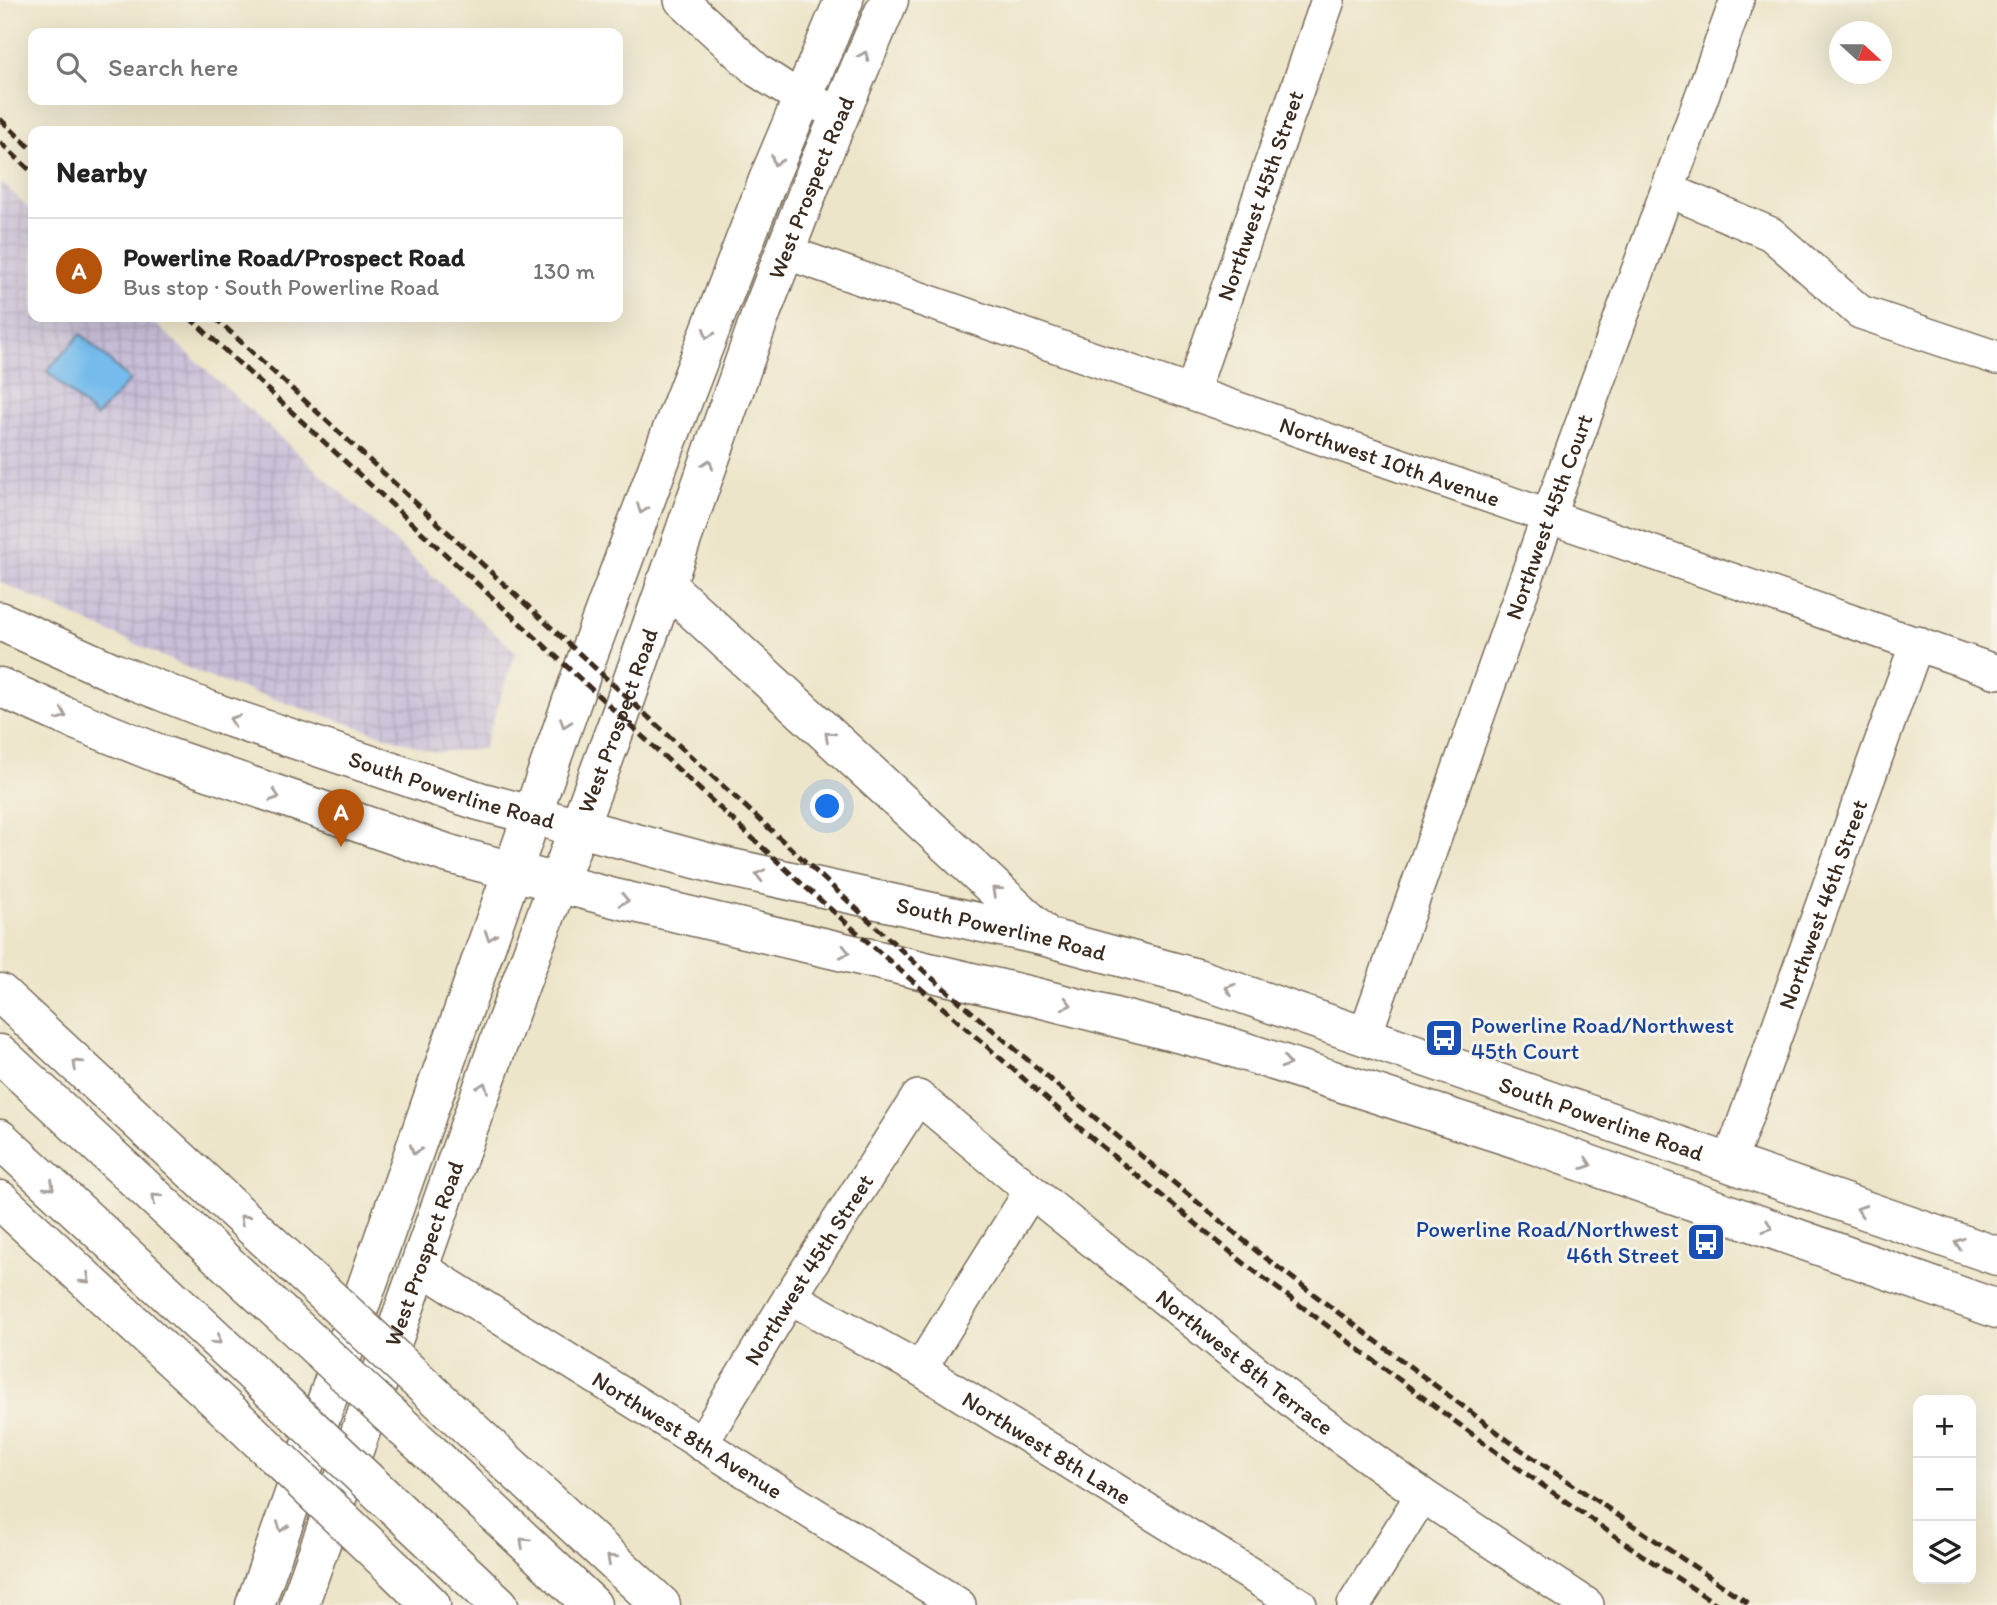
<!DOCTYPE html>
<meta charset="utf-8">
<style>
:root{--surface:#fff;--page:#f6f6f6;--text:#222;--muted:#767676;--line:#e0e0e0;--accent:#b45309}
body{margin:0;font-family:Itim,sans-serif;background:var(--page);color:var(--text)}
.controls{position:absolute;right:21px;bottom:21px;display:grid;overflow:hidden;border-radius:14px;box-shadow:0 7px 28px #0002}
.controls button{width:63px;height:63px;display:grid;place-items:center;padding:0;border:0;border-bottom:2px solid var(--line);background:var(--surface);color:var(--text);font:35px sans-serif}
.compass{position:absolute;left:1829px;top:21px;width:63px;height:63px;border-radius:50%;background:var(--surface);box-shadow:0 7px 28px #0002;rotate:111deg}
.you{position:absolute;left:828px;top:807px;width:24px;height:24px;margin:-18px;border:5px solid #fff;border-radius:50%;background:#1a73e8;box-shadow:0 0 0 10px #1a73e833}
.badge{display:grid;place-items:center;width:46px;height:46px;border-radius:50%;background:var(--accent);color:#fff;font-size:23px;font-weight:700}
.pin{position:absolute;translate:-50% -58px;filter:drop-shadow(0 2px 4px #0008)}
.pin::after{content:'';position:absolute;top:37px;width:24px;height:21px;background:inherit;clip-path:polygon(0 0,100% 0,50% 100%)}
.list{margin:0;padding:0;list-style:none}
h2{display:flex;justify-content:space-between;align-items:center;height:91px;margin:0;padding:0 28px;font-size:30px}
h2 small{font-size:23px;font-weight:400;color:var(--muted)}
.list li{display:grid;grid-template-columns:46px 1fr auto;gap:21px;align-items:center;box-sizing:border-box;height:105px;padding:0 28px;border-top:2px solid var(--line)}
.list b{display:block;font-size:26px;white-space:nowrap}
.list p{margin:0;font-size:23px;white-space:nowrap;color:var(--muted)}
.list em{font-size:23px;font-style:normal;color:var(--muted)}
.icon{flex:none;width:38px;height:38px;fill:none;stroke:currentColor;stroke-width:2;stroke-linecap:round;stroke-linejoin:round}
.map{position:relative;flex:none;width:1997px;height:1605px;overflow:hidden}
.search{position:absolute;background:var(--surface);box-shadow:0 7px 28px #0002;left:28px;top:28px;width:595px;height:77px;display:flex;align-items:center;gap:18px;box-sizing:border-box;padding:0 24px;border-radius:14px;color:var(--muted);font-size:26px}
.panel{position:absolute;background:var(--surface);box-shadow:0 7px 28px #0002;left:28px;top:126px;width:595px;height:196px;border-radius:14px}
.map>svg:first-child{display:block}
.industrial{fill:url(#industrial-grid)}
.water{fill:#75bbec;stroke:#587285;stroke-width:2}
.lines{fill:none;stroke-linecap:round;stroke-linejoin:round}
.minor-casing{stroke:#796b5a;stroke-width:36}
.major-casing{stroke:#796b5a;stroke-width:41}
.highway-casing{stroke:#796b5a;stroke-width:41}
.minor{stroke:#fff;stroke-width:33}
.major{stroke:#fff;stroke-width:38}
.highway{stroke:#fff;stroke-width:38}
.rail{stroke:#3b2a1e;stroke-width:5;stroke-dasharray:10 5;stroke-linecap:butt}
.highway-bridge-casing{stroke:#796b5a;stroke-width:41;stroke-linecap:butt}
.highway-bridge{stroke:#fff;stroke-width:38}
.oneway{stroke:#a79f9a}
.labels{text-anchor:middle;stroke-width:6;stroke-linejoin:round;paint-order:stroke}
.street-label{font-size:23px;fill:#3b2a1e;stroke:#f7f3e8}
.transit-label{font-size:23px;fill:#164399;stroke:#f7f3e8;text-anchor:start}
</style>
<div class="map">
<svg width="1997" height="1605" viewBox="0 0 1997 1605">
<defs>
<pattern id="industrial-grid" width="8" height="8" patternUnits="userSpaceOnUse" patternTransform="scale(1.75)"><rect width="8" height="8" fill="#c8bfd8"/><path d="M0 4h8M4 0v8" fill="none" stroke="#ada4b9"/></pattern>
</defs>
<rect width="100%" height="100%" fill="#f7f3e8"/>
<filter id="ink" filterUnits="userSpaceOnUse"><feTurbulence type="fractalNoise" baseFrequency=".0143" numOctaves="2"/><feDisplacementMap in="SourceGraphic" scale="14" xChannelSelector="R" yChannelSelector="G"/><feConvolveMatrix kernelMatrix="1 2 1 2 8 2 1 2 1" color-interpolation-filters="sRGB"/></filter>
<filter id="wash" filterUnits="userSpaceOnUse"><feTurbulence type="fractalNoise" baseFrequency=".00686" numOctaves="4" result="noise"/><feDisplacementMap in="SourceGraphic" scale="28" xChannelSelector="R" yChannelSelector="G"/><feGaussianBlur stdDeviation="1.57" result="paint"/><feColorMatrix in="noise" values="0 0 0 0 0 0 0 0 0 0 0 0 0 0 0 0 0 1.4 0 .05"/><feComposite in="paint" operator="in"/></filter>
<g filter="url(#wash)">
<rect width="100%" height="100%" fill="#ede5c9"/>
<polygon class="industrial" points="0,181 33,212 33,317 148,317 516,652 483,749 434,752 208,677 0,582"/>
<polygon class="water" points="81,334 130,380 96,417 47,371"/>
</g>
<g filter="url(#ink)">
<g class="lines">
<defs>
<g id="minor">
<polyline points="681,0 758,71 789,91 827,108"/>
<polyline points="1668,190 1771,234 1860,312 1997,358"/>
<path id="s1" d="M785 252 1997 672"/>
<path id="s2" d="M1192 392 1328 0"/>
<path id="s3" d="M1365 1035 1548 517 1737 0"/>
<path id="s4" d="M1729 1164 1917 643"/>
<path id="s5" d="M418 1266 959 1605"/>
<path id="s6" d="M790 1297 920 1369 1300 1605"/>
<polyline points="920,1369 1031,1191"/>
<path id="s7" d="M701 1444 790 1297 918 1097 1031 1191 1302 1409 1422 1495 1587 1605"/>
<polyline points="1354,1605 1422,1495"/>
</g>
<g id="major">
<polyline points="665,584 1045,935"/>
<path id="s8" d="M0 621 113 672 219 714 479 801 718 865 1046 937 1197 978 1997 1256"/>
<polyline points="0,687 65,716 162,755 449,854 614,898 1031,996 1221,1044 1523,1141 1997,1309"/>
<polyline points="255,1605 586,661 666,445 770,175 844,0"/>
<path id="s9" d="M299 1605 504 1028 620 716 762 311 818 166 889 0"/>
</g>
<g id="highway">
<polyline points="0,993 294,1265"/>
<polyline points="0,1054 278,1311"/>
<polyline points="0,1139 255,1375"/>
<polyline points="0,1200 236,1418"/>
<polyline points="450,1410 661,1605"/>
<polyline points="434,1456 592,1605"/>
<polyline points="412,1523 499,1605"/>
<polyline points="393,1568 431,1605"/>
</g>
</defs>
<use href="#minor" class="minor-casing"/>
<use href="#major" class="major-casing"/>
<use href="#highway" class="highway-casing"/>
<use href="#minor" class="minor"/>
<use href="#major" class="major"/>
<use href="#highway" class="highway"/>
<g class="rail">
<polyline points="0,119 33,150"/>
<polyline points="0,142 33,173"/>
<polyline points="189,317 802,884 1082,1130 1245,1264 1508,1461 1642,1555 1718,1605"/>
<polyline points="214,317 924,971 1093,1116 1259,1253 1517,1447 1751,1605"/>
</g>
<defs>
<g id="highway-bridge">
<polyline points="294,1265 450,1410"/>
<polyline points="278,1311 434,1456"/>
<polyline points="255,1375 412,1523"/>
<polyline points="236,1418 393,1568"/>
</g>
</defs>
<use href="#highway-bridge" class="highway-bridge-casing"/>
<use href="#highway-bridge" class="highway-bridge"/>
</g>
<defs><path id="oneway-chevron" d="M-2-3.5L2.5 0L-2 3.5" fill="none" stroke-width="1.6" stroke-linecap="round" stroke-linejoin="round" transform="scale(1.75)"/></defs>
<g class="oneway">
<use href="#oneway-chevron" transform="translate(864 56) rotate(-67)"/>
<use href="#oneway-chevron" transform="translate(776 161) rotate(112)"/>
<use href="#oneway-chevron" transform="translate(708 334) rotate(111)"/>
<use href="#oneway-chevron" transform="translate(708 464) rotate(-71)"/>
<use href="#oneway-chevron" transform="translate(642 509) rotate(110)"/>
<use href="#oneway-chevron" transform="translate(62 715) rotate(23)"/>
<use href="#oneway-chevron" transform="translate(234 720) rotate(-160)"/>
<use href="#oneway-chevron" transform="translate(565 723) rotate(110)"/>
<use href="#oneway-chevron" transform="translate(829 736) rotate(-137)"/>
<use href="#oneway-chevron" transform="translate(275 796) rotate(19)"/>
<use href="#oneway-chevron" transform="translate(760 875) rotate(-167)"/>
<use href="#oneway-chevron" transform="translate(996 891) rotate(-137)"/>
<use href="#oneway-chevron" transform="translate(624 900) rotate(13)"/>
<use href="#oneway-chevron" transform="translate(490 936) rotate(109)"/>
<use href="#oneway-chevron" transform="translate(845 952) rotate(13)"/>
<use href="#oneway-chevron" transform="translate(1230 989) rotate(-162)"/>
<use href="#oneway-chevron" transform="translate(1067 1004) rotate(14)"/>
<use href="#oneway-chevron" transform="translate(1286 1063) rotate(17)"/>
<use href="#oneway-chevron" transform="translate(77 1064) rotate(-137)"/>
<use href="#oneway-chevron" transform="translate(483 1087) rotate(-70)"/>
<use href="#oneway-chevron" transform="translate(415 1150) rotate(109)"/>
<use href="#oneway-chevron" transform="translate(1587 1164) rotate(19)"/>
<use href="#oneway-chevron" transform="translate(50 1186) rotate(43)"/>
<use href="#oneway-chevron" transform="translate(156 1198) rotate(-137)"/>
<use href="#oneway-chevron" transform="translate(1861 1210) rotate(-161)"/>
<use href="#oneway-chevron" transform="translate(244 1219) rotate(-137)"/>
<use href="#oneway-chevron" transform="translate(1768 1227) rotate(19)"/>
<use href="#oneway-chevron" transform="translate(1959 1243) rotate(-162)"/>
<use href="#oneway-chevron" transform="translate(86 1279) rotate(43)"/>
<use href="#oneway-chevron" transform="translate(217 1340) rotate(43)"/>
<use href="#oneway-chevron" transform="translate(282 1527) rotate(109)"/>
<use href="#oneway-chevron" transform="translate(524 1542) rotate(-137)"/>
<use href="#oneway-chevron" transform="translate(611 1559) rotate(-138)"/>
</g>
</g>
<defs>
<symbol id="bus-square" viewBox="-11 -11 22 22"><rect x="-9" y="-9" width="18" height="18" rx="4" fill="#1a4fb4" stroke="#f7f3e8"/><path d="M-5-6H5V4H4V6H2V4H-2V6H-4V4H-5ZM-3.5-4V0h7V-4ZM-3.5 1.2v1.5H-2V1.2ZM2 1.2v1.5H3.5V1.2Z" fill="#fff"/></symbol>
</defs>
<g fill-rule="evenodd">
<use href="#bus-square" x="1422" y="1016" width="44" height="44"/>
<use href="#bus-square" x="1684" y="1220" width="44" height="44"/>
</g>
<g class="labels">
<g class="street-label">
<text dy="8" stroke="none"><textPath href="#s9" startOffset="1507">West Prospect Road</textPath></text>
<text dy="8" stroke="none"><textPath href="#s2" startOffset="208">Northwest 45th Street</textPath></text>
<text dy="8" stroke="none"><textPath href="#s1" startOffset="640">Northwest 10th Avenue</textPath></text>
<text dy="8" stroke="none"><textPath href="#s3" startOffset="550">Northwest 45th Court</textPath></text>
<text dy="8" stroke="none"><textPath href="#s9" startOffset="940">West Prospect Road</textPath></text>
<text dy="8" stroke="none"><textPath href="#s8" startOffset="483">South Powerline Road</textPath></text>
<text dy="8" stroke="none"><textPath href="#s4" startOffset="276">Northwest 46th Street</textPath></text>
<text dy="8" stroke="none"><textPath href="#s8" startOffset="1050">South Powerline Road</textPath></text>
<text dy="8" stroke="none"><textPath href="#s8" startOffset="1680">South Powerline Road</textPath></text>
<text dy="8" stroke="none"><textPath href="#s9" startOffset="373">West Prospect Road</textPath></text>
<text dy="8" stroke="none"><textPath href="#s7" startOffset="205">Northwest 45th Street</textPath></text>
<text dy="8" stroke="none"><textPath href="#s7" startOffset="830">Northwest 8th Terrace</textPath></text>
<text dy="8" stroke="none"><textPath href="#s5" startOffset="318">Northwest 8th Avenue</textPath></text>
<text dy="8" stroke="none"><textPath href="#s6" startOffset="298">Northwest 8th Lane</textPath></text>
</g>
<g class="transit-label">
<text x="1471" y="1033">Powerline Road/Northwest<tspan x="1471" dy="26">45th Court</tspan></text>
<text x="1679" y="1237" text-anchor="end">Powerline Road/Northwest<tspan x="1679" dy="26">46th Street</tspan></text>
</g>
</g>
</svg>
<div class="controls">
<button>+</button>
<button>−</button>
<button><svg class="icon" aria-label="layers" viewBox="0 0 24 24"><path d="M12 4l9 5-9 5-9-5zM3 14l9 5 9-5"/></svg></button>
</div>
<svg class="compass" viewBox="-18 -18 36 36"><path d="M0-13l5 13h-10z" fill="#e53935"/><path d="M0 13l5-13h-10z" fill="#767676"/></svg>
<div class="you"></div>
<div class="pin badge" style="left:341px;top:847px">A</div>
<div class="search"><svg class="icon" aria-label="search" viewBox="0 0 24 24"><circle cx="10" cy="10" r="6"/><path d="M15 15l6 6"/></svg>Search here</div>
<section class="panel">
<h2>Nearby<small></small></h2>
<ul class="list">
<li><span class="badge">A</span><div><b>Powerline Road/Prospect Road</b><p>Bus stop · South Powerline Road</p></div><em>130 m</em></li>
</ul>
</section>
</div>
